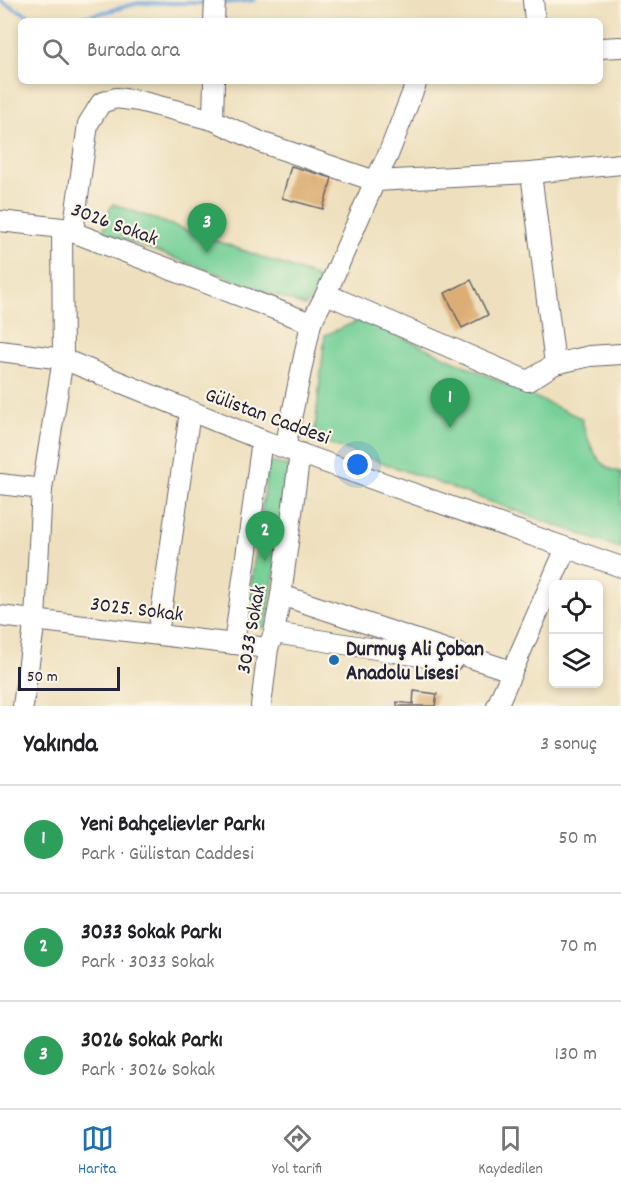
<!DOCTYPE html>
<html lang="tr">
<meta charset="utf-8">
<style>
:root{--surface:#fff;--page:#f2f2f2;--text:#202124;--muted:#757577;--line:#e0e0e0;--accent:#1f6fb2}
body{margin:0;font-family:Dekko,sans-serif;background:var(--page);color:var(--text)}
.controls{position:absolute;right:18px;bottom:18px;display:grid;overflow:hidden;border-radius:9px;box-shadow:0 3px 9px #0003}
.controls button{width:54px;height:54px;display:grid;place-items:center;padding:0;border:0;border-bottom:2px solid var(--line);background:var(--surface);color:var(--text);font:30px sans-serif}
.scale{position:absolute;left:18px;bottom:15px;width:102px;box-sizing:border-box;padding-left:6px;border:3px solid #22223b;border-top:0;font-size:16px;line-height:21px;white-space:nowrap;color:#22223b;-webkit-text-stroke:4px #fcf5e5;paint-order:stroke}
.you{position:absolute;left:358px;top:465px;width:21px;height:21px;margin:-15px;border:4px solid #fff;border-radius:50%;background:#1a73e8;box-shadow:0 0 0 9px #1a73e833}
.badge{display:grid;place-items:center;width:39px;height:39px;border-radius:50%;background:var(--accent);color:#fff;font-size:20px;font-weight:700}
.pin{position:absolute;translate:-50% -50px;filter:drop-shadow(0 2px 3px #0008)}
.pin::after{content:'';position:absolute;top:32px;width:21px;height:18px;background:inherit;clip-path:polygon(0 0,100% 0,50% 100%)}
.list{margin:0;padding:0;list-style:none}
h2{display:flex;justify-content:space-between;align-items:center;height:78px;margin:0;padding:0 24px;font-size:26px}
h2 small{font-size:20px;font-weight:400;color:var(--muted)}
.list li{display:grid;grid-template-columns:39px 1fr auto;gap:18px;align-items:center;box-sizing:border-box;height:108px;padding:0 24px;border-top:2px solid var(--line)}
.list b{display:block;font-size:22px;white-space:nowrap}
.list p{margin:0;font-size:20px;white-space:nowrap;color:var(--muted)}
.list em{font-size:20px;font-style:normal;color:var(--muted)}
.icon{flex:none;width:33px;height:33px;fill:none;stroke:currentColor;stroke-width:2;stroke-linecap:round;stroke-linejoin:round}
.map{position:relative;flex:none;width:621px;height:706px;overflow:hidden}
.search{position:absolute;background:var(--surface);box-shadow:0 3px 9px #0003;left:18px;right:18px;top:18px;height:66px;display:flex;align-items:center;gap:15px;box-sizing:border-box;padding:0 21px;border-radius:9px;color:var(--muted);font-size:22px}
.sheet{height:402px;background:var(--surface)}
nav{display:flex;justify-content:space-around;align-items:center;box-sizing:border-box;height:84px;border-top:2px solid var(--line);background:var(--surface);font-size:16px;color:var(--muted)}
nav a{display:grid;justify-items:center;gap:3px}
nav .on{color:var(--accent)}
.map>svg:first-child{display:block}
.green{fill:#75d097;stroke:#4c7969;stroke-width:1.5}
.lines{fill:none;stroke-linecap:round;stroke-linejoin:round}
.stream{stroke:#6ba2d9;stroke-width:4}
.building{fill:#dcae74}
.minor-casing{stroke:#696469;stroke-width:22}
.minor{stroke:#fff;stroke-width:20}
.poi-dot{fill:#1f6fb2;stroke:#fcf5e5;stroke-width:2}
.labels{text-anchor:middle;stroke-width:4.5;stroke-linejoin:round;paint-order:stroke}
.street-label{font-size:21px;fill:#22223b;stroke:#fcf5e5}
.poi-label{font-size:21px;font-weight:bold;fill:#22223b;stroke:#fcf5e5;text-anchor:start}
</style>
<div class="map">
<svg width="621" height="706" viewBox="0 0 621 706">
<rect width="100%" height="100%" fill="#fcf5e5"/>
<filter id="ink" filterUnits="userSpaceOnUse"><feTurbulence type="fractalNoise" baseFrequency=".0167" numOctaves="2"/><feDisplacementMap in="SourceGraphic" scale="12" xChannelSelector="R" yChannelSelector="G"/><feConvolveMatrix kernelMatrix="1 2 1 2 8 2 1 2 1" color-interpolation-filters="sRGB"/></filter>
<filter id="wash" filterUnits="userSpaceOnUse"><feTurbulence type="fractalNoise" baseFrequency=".008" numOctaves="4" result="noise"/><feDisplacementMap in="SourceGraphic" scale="24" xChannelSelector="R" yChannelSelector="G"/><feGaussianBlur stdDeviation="1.35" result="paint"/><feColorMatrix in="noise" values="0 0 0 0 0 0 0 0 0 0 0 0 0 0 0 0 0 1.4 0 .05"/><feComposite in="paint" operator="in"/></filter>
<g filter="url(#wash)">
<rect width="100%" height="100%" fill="#eee0be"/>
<g class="green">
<polygon points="113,204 312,275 319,280 321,286 305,306 103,232 108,213"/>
<path d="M358 321 373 324 581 418C587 438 596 470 621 472V549L314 438 325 335Z"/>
<polygon points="270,462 288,466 290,472 266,628 245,626 268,466"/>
</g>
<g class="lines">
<g class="stream">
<polyline points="0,1 40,21"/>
<polyline points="224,3 255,0"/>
<polyline points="70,21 139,3 202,3"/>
</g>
</g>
<g id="blocks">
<g class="building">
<polygon points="291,166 332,178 323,209 282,198"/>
<polygon points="471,280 488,315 462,328 445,293"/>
<polygon points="414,691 437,694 435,706 397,706 397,702 413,704"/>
</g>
</g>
</g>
<g filter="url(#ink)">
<use href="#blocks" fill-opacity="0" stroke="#696469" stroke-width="1.5"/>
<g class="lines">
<defs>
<g id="minor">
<polyline points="533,0 535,21"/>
<polyline points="214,21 215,0"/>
<polyline points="600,48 621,47"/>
<polyline points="213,120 214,81"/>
<polyline points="531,173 555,364"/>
<polyline points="0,221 62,228 311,323"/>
<polyline points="73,232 88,124 101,103 116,98 139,101 213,120 263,143 375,181 388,155 417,81"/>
<polyline points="326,294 528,381 555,364 590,356 621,354"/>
<polyline points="0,351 63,359 262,440 621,567"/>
<polyline points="285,448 311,323 326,294 375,181 531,173 621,164"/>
<polyline points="0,484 42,489"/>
<polyline points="281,595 511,671"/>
<polyline points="0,616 268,648"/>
<polyline points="274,633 452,661"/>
<polyline points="158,634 190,412"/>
<polyline points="234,644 262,440"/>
<polyline points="23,706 35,619 42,489 63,359 62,228"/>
<polyline points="261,706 268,648 274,633 281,595 300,453"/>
<polyline points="497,706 566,548"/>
</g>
</defs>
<use href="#minor" class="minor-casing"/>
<use href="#minor" class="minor"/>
</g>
</g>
<circle class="poi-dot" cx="334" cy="660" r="6"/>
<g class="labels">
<g class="street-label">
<text transform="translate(115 223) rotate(20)" y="7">3026 Sokak</text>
<text transform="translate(268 415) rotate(20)" y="7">Gülistan Caddesi</text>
<text transform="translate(137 608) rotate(7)" y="7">3025. Sokak</text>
<text transform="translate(250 629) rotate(-80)" y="7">3033 Sokak</text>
</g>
<g class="poi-label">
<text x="346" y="655">Durmuş Ali Çoban<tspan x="346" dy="24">Anadolu Lisesi</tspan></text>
</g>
</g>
</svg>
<div class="controls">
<button><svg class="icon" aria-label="locate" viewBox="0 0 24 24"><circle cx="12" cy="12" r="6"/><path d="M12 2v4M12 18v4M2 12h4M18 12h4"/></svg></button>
<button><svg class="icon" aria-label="layers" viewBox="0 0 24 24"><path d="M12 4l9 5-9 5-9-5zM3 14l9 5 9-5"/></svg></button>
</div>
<div class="scale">50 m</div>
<div class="you"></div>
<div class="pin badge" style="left:450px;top:428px;background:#2e9e5b">1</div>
<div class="pin badge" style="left:265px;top:561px;background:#2e9e5b">2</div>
<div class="pin badge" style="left:207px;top:253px;background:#2e9e5b">3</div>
<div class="search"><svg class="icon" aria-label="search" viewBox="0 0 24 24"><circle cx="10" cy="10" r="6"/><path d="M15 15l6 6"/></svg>Burada ara</div>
</div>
<section class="sheet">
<h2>Yakında<small>3 sonuç</small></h2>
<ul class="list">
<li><span class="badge" style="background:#2e9e5b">1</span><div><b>Yeni Bahçelievler Parkı</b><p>Park · Gülistan Caddesi</p></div><em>50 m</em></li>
<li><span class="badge" style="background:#2e9e5b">2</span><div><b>3033 Sokak Parkı</b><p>Park · 3033 Sokak</p></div><em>70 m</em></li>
<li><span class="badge" style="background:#2e9e5b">3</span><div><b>3026 Sokak Parkı</b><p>Park · 3026 Sokak</p></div><em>130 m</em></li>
</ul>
</section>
<nav>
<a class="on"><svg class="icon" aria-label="map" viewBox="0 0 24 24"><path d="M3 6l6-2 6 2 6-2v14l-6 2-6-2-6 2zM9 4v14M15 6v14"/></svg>Harita</a>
<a><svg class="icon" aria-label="directions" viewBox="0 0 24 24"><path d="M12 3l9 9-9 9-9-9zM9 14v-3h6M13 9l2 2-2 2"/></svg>Yol tarifi</a>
<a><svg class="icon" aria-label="saved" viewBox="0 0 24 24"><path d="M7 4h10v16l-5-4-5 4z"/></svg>Kaydedilen</a>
</nav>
